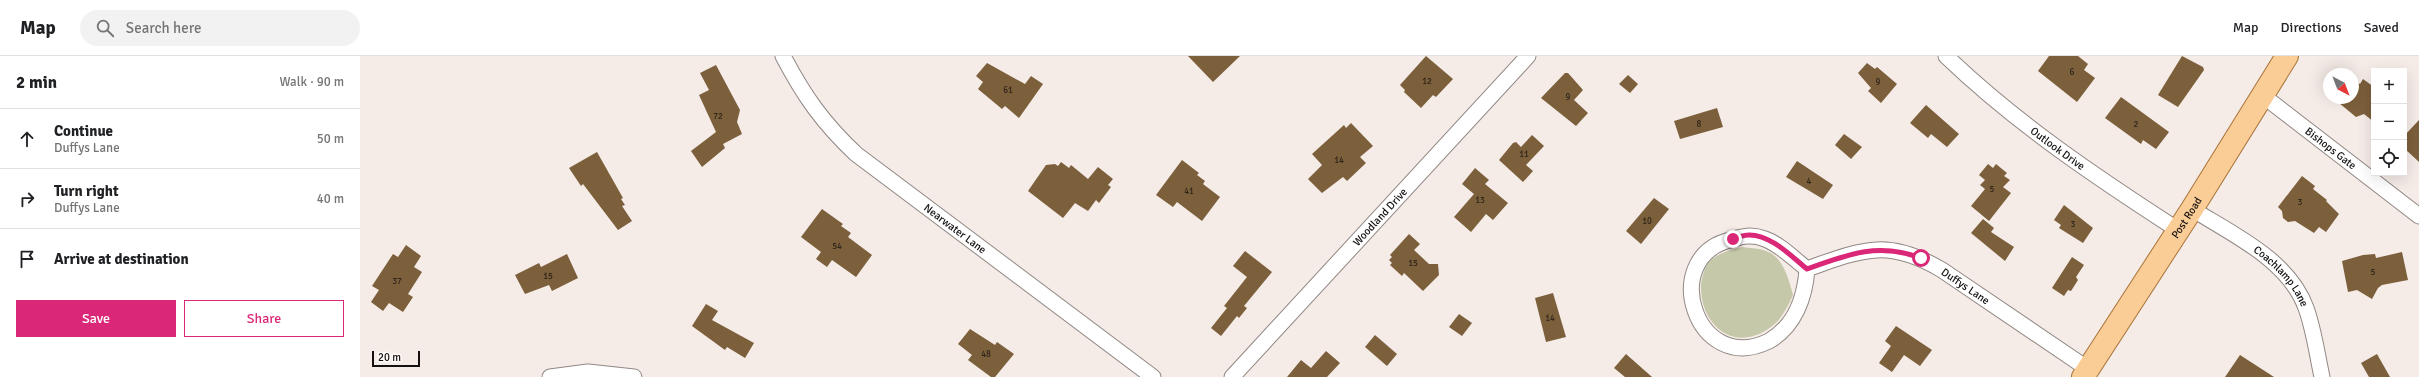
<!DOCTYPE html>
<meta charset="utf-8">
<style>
:root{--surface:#fff;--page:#f2f2f2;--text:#202124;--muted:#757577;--line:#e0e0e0;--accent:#db2777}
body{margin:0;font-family:Signika,sans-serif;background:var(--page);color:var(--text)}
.controls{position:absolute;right:12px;top:12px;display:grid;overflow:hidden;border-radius:0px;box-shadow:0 4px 16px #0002}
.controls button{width:36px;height:36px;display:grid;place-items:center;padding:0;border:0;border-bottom:1px solid var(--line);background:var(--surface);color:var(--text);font:20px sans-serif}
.compass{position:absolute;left:1963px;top:12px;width:36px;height:36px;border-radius:50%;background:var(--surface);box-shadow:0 4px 16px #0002;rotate:138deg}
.scale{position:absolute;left:12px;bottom:10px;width:48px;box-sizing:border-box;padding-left:4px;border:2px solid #13100f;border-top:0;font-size:11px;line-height:14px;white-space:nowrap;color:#13100f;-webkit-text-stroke:3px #fff9f7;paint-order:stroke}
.stop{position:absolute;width:12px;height:12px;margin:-9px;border:3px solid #db2777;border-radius:50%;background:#fff}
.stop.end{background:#db2777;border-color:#fff;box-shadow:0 1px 4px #0008}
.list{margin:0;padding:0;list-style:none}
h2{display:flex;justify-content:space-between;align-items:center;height:52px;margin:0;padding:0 16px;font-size:17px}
h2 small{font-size:13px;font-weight:400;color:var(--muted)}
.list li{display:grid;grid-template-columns:26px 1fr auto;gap:12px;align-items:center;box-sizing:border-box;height:60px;padding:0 16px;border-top:1px solid var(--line)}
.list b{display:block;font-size:15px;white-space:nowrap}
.list p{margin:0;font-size:13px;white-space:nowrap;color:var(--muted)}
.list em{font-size:13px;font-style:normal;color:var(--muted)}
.actions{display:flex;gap:8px;padding:12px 16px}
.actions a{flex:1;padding:9px 0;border:1px solid var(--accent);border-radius:0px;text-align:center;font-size:14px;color:var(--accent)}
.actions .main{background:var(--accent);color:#fff}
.icon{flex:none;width:22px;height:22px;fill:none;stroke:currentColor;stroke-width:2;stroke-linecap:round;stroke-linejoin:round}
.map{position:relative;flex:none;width:2059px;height:321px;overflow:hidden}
header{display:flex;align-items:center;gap:24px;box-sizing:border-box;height:56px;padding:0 20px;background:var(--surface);border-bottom:1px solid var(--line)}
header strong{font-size:19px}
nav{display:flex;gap:22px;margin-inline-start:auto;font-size:14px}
.search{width:280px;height:36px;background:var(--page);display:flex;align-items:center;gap:10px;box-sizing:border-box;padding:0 14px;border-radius:22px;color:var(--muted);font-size:15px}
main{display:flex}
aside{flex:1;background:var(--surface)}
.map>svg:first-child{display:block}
.green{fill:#c6c9a9}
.building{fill:#7c5f3b}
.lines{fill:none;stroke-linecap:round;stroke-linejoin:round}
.minor-casing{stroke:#918884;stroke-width:17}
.primary-casing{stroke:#a77439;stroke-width:24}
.minor{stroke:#fff;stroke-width:15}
.primary{stroke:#facc96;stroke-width:22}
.route{stroke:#db2777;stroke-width:5}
.labels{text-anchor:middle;stroke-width:3.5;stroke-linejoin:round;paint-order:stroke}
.number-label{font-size:9px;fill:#2d241a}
.street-label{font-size:11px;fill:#13100f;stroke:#fff9f7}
</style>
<header>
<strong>Map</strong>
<div class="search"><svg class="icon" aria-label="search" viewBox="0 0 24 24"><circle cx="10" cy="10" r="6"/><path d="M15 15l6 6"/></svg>Search here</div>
<nav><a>Map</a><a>Directions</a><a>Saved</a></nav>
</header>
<main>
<aside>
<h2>2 min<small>Walk · 90 m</small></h2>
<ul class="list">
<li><svg class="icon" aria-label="ahead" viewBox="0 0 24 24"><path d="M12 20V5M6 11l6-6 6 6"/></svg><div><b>Continue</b><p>Duffys Lane</p></div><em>50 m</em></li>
<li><svg class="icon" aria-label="right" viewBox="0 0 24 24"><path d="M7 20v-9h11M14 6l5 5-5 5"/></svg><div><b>Turn right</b><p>Duffys Lane</p></div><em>40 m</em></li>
<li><svg class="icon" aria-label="arrive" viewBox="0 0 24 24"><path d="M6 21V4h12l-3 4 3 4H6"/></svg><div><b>Arrive at destination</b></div></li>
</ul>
<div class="actions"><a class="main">Save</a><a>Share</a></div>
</aside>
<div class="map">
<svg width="2059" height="321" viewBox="0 0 2059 321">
<rect width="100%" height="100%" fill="#f5ebe7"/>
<path class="green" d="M1382 191C1389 192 1399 192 1406 195 1423 200 1429 224 1433 239 1428 250 1422 263 1411 271 1375 298 1340 270 1341 229 1342 223 1344 211 1349 206 1358 197 1370 194 1382 191Z"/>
<g class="building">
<polygon points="828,0 880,0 853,26"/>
<polygon points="1066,0 1093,23 1076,41 1073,39 1061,52 1044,36 1045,34 1040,29"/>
<polygon points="1689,0 1718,0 1728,8 1724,14 1735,22 1717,46 1678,15"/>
<polygon points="1822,0 1843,11 1844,14 1818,51 1798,39"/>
<polygon points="627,7 665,28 671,20 683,28 659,62 645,50 642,53 618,33 623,26 616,20"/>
<polygon points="1507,7 1515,13 1517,11 1537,28 1521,47 1508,35 1511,32 1498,17"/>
<polygon points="356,9 380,54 377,66 382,78 363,88 365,92 342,111 331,95 356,76 339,39 349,34 340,17"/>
<polygon points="1205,17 1208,17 1223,34 1214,44 1228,57 1216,70 1181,42"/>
<polygon points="1268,19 1278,28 1270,37 1259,28"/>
<polygon points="1993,23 2000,28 2003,23 2014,31 2014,66 2004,58 1996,61 1973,42 1993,42"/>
<polygon points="1761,41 1809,76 1796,93 1783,84 1781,88 1745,62"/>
<polygon points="1566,49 1599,78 1587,91 1571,78 1568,82 1550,67"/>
<polygon points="1357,52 1363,71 1320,83 1314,65"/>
<polygon points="2059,64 2059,106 2044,92 2044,80"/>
<polygon points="991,67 1013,90 1000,101 1006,107 987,125 983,121 962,137 948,123 962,109 952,98 984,69 986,72"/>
<polygon points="1484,78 1502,91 1491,103 1475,89"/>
<polygon points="1172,79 1184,90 1166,109 1173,115 1163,126 1139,104 1153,87 1156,86 1161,91"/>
<polygon points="237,96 263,142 261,143 265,149 262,150 272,165 258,174 223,128 221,130 209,112"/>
<polygon points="822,104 839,117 837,119 845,125 843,128 860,141 842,165 817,146 813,151 796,139"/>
<polygon points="1437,105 1473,129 1463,143 1426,121"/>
<polygon points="701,106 709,112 711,109 728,123 738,111 753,123 748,129 751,131 739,147 736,144 728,155 715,147 703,162 668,135 686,109 695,108 698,110"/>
<polygon points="1628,108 1633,112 1636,108 1647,117 1644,120 1650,124 1643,131 1651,137 1629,165 1611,150 1625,133 1620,129 1625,124 1619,119"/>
<polygon points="1115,112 1129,124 1125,128 1148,147 1133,164 1126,158 1111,176 1094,161 1114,138 1102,128"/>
<polygon points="1942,120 1955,130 1953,133 1967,144 1966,145 1979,158 1966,176 1959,171 1954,177 1935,165 1928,166 1923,162 1922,155 1918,151"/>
<polygon points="1294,142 1309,153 1281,188 1266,175"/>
<polygon points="1704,149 1733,172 1723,187 1699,172 1701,169 1694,164"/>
<polygon points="462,153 483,168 481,170 491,177 488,181 512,199 496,221 472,204 467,211 456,203 461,196 441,181"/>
<polygon points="1623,163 1634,172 1631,176 1654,191 1645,205 1611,177"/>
<polygon points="1049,178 1060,188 1054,194 1069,208 1078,208 1079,219 1063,235 1044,217 1042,220 1030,209 1032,207 1029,204 1032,201 1030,199"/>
<polygon points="46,189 61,200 54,211 62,216 48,238 53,241 43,256 29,247 23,255 11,246 19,234 12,230 33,198 38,201"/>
<polygon points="885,195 912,216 884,250 887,252 879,262 877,260 861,280 851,272 867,252 864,250 887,221 873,210"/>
<polygon points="2042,196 2048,224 2022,229 2018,232 2012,243 1997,234 1988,236 1982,205 2003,199 2015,198 2016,202"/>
<polygon points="207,198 218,222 192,235 189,229 165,238 155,219 179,207 181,211"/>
<polygon points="1712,201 1724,209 1716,221 1718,224 1711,235 1708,234 1704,240 1692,232"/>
<polygon points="1193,237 1206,281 1186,286 1175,242"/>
<polygon points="346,248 358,255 352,264 394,287 385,302 367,291 365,294 332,270"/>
<polygon points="1099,258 1112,267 1102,280 1089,271"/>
<polygon points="1536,270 1572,294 1560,310 1544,299 1532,316 1519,307 1531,290 1525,285"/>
<polygon points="610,273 635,289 637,286 654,298 635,321 631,321 608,304 612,299 598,288"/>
<polygon points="1015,279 1037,298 1027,310 1005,291"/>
<polygon points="966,295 980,307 967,321 927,321 941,304 951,312"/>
<polygon points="1266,298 1292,321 1265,321 1254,312"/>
<polygon points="2017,298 2030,321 2009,321 2001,307"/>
<polygon points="1880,299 1914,321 1865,321"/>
</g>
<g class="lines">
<defs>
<g id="minor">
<path id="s1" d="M423 0C444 40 463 67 496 98L793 321"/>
<path id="s2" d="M1586 0C1657 68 1736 121 1818 174"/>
<path id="s3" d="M1902 39 2059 160"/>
<path id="s4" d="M1832 153C1872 178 1929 204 1946 252 1954 274 1957 298 1962 321"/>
<path id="s5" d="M1447 213C1445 241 1435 270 1409 285 1336 321 1298 202 1370 184 1383 180 1392 178 1405 183 1421 189 1434 203 1447 213 1503 193 1528 182 1582 214L1728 313"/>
<polyline points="190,321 228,316 274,321"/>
<path id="s6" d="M872 321 1168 0"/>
</g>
<g id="primary">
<path id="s7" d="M1723 321 1832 153 1927 0"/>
</g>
</defs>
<use href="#minor" class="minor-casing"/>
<use href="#primary" class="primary-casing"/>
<use href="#minor" class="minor"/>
<use href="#primary" class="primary"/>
</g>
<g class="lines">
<path class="route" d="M1373 183C1377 182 1383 179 1388 179 1410 178 1431 200 1447 213 1488 198 1519 186 1561 202"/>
</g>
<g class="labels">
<g class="number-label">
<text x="1712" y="19">6</text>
<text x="1067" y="28">12</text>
<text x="1518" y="29">9</text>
<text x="648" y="37">61</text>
<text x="1208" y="44">9</text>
<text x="358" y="63">72</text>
<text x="1339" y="71">8</text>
<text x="1776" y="71">2</text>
<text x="1164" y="101">11</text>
<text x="979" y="107">14</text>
<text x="1449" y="128">4</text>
<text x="1632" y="136">5</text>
<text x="829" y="138">41</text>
<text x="1120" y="147">13</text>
<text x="1940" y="149">3</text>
<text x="1287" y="168">10</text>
<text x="1713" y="171">3</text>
<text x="477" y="193">54</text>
<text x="1053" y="210">15</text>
<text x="2013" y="219">5</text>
<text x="188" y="223">15</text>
<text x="37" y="228">37</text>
<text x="1190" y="265">14</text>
<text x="626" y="301">48</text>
</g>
<g class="street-label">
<text dy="4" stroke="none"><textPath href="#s3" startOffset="87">Bishops Gate</textPath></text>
<text dy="4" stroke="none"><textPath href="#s2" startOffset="145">Outlook Drive</textPath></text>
<text dy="4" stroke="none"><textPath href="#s6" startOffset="218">Woodland Drive</textPath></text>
<text dy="4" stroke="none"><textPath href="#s7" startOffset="190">Post Road</textPath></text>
<text dy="4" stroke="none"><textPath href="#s1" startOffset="247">Nearwater Lane</textPath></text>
<text dy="4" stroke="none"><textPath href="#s4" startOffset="113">Coachlamp Lane</textPath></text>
<text dy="4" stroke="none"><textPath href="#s5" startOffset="524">Duffys Lane</textPath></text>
</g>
</g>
</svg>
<div class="controls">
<button>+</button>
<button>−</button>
<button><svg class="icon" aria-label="locate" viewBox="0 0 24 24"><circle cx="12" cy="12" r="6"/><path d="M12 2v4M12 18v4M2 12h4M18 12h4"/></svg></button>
</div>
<svg class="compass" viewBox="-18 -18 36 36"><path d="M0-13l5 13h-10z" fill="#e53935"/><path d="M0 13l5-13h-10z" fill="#757577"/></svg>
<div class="scale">20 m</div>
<div class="stop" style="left:1561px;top:202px"></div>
<div class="stop end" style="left:1373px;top:183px"></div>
</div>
</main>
